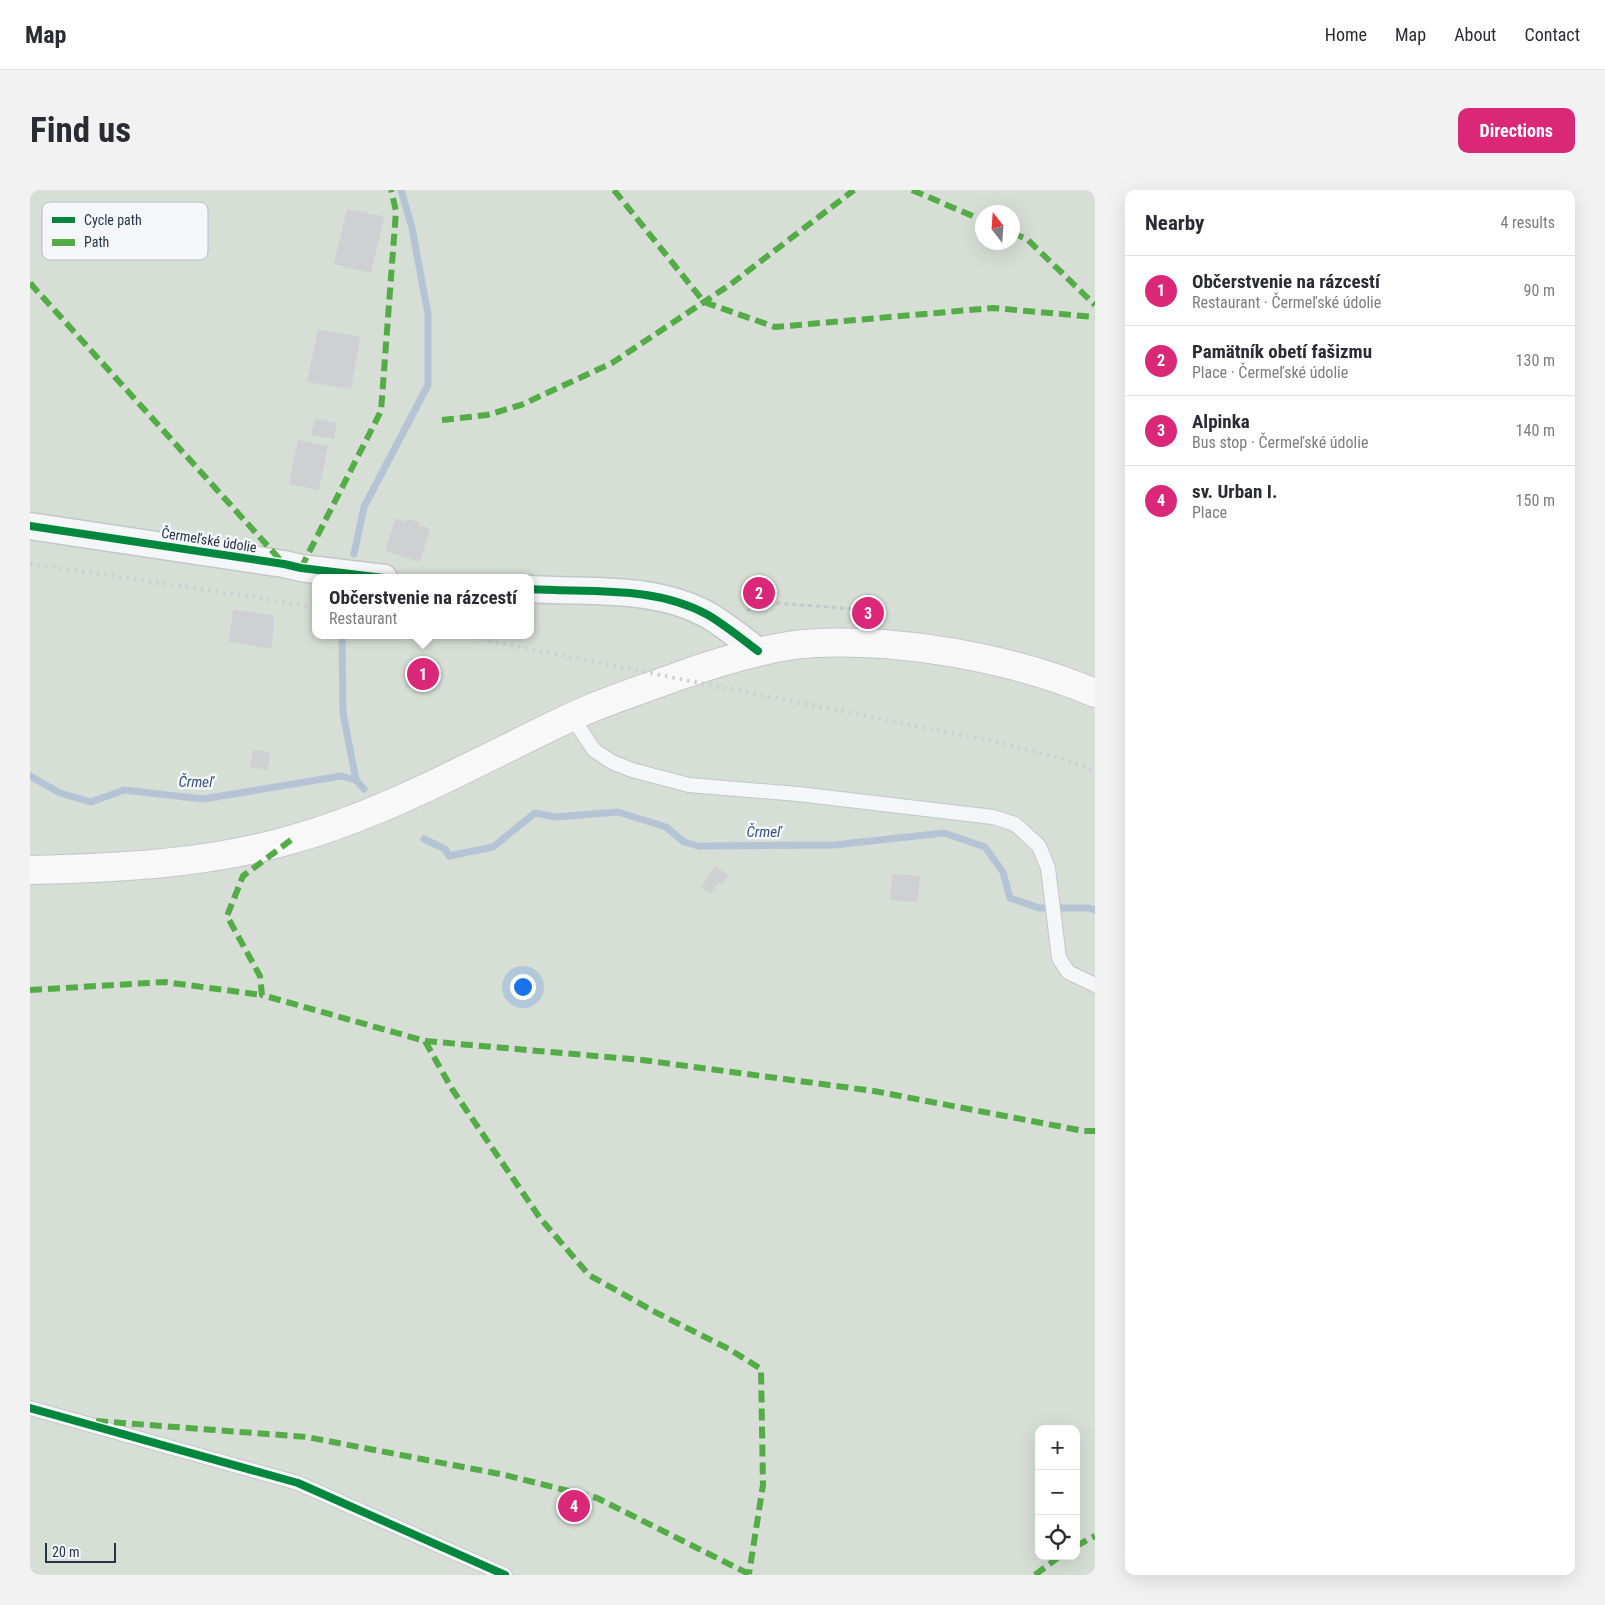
<!DOCTYPE html>
<meta charset="utf-8">
<style>
:root{--surface:#fff;--page:#f2f2f3;--text:#2b2b33;--muted:#7c7c81;--line:#e1e1e2;--accent:#db2777}
body{margin:0;font-family:"Roboto Condensed",sans-serif;background:var(--page);color:var(--text)}
.controls{position:absolute;right:15px;bottom:15px;display:grid;overflow:hidden;border-radius:10px;box-shadow:0 5px 20px #0002}
.controls button{width:45px;height:45px;display:grid;place-items:center;padding:0;border:0;border-bottom:1px solid var(--line);background:var(--surface);color:var(--text);font:25px sans-serif}
.compass{position:absolute;left:945px;top:15px;width:45px;height:45px;border-radius:50%;background:var(--surface);box-shadow:0 5px 20px #0002;rotate:343deg}
.scale{position:absolute;left:15px;bottom:12px;width:71px;box-sizing:border-box;padding-left:5px;border:2px solid #2b3445;border-top:0;font-size:14px;line-height:18px;white-space:nowrap;color:#2b3445;-webkit-text-stroke:4px #f4f6f9;paint-order:stroke}
.you{position:absolute;left:492px;top:796px;width:18px;height:18px;margin:-12px;border:4px solid #fff;border-radius:50%;background:#1a73e8;box-shadow:0 0 0 8px #1a73e833}
.badge{display:grid;place-items:center;width:32px;height:32px;border-radius:50%;background:var(--accent);color:#fff;font-size:16px;font-weight:700}
.pin{position:absolute;translate:-50% -50%;border:2px solid #fff;box-shadow:0 1px 5px #0006}
.popup{position:absolute;left:282px;top:384px;width:222px;height:65px;box-sizing:border-box;display:grid;place-content:center;border-radius:10px;background:var(--surface);filter:drop-shadow(0 1px 4px #0005);font-size:16px;white-space:nowrap;color:var(--muted)}
.popup b{font-size:19px;color:var(--text)}
.popup::after{content:'';position:absolute;left:50%;top:100%;margin-left:-10px;border:10px solid transparent;border-top-color:var(--surface)}
.list{margin:0;padding:0;list-style:none}
h2{display:flex;justify-content:space-between;align-items:center;height:65px;margin:0;padding:0 20px;font-size:21px}
h2 small{font-size:16px;font-weight:400;color:var(--muted)}
.list li{display:grid;grid-template-columns:32px 1fr auto;gap:15px;align-items:center;box-sizing:border-box;height:70px;padding:0 20px;border-top:1px solid var(--line)}
.list b{display:block;font-size:19px;white-space:nowrap}
.list p{margin:0;font-size:16px;white-space:nowrap;color:var(--muted)}
.list em{font-size:16px;font-style:normal;color:var(--muted)}
.icon{flex:none;width:28px;height:28px;fill:none;stroke:currentColor;stroke-width:2;stroke-linecap:round;stroke-linejoin:round}
.map{position:relative;flex:none;width:1065px;height:1385px;overflow:hidden;border-radius:10px}
header{display:flex;align-items:center;gap:30px;box-sizing:border-box;height:70px;padding:0 25px;background:var(--surface);border-bottom:1px solid var(--line)}
header strong{font-size:24px}
nav{display:flex;gap:28px;margin-inline-start:auto;font-size:18px}
.intro{display:flex;align-items:center;justify-content:space-between;box-sizing:border-box;height:120px;padding:0 30px}
h1{margin:0;font-size:35px}
.button{padding:12px 22px;border-radius:10px;background:var(--accent);color:#fff;font-size:18px;font-weight:700}
main{display:flex;gap:30px;padding:0 30px}
aside{flex:1;background:var(--surface);border-radius:10px;box-shadow:0 5px 20px #0002}
.map>svg:first-child{display:block}
.green{fill:#d6ded6;fill-rule:evenodd}
.lines{fill:none;stroke-linecap:round;stroke-linejoin:round}
.stream{stroke:#b4c4d5;stroke-width:7}
.building{fill:#ced0d3}
.lane-casing{stroke:#c4c6c8;stroke-width:16}
.street-casing{stroke:#c4c6c8;stroke-width:29}
.secondary-casing{stroke:#c4c6c8;stroke-width:30}
.path{stroke:#c5c6ca;stroke-width:3;stroke-dasharray:4 4;stroke-linecap:butt}
.lane{stroke:#f5f6f7;stroke-width:14}
.street{stroke:#f5f6f7;stroke-width:26}
.secondary{stroke:#f8f8f8;stroke-width:28}
.rail{stroke:#cecfd2;stroke-width:4;stroke-dasharray:2.5 5;stroke-linecap:butt}
.quiet{stroke:#54ac47;stroke-width:6;stroke-dasharray:12 6;stroke-linecap:butt}
.cycleway-casing{stroke:#f4f6f9;stroke-width:11}
.cycleway{stroke:#00873e;stroke-width:8}
.labels{text-anchor:middle;stroke-width:5;stroke-linejoin:round;paint-order:stroke}
.street-label{font-size:14px;fill:#2b3445;stroke:#f4f6f9}
.water-label{font-size:15px;font-style:italic;fill:#34527a;stroke:#f4f6f9}
.key{fill:#f4f6f9;stroke:#b8bcc3;stroke-width:1}
.key-label{font-size:14px;fill:#2b3445}
</style>
<header>
<strong>Map</strong>
<nav><a>Home</a><a>Map</a><a>About</a><a>Contact</a></nav>
</header>
<div class="intro"><h1>Find us</h1><a class="button">Directions</a></div>
<main>
<div class="map">
<svg width="1065" height="1385" viewBox="0 0 1065 1385">
<rect width="100%" height="100%" fill="#e6e8ea"/>
<path class="green" d="M0 0H1065V1385H0ZM952 22H982V52H952ZM286 388H500V445H286ZM1009 1239H1046V1366H1009Z"/>
<g class="lines">
<g class="stream">
<polyline points="324,364 334,317 398,195 398,124 382,38 371,0"/>
<polyline points="312,445 313,523 326,590"/>
<polyline points="0,586 30,603 61,612 94,600 173,609 311,586 326,590 334,599"/>
<polyline points="394,649 415,659 419,666 463,657 505,623 526,627 588,622 636,637 654,652 668,656 804,655 914,643 955,657 973,682 980,708 1009,718 1059,718 1065,720"/>
</g>
</g>
<g class="building">
<polygon points="317,19 354,27 341,83 304,74"/>
<polygon points="288,139 330,147 321,199 277,192"/>
<polygon points="285,229 307,233 304,249 281,245"/>
<polygon points="268,250 298,256 289,300 259,294"/>
<polygon points="366,328 377,332 378,329 389,332 388,335 400,339 390,372 355,361"/>
<polygon points="203,420 244,425 242,459 199,452"/>
<polygon points="381,468 409,472 405,501 376,497"/>
<polygon points="223,560 240,562 238,580 220,577"/>
<polygon points="685,676 698,685 692,694 689,692 680,704 671,698"/>
<polygon points="862,684 890,686 887,712 860,710"/>
</g>
<g class="lines">
<defs>
<g id="lane">
<polyline points="542,527 564,560 582,572 602,580 659,595 768,604 963,627 985,634 1009,656 1018,678 1029,768 1038,782 1065,795"/>
<polyline points="0,1218 268,1293 475,1385"/>
</g>
<g id="street">
<polyline points="0,336 254,374 271,378 354,388"/>
<path d="M500 399C559 403 624 395 678 425 695 435 712 449 728 461"/>
</g>
<path id="secondary" d="M0 680C87 678 176 674 260 650 358 623 450 570 541 527 575 511 611 500 646 487 685 473 723 461 764 455 794 451 824 452 854 454 926 460 998 475 1065 503"/>
</defs>
<use href="#lane" class="lane-casing"/>
<use href="#street" class="street-casing"/>
<use href="#secondary" class="secondary-casing"/>
<polyline class="path" points="717,421 731,412 838,420"/>
<use href="#lane" class="lane"/>
<use href="#street" class="street"/>
<use href="#secondary" class="secondary"/>
<g class="rail">
<polyline points="0,374 219,406 286,418"/>
<polyline points="429,445 977,554 1033,569 1065,581"/>
</g>
<g class="quiet">
<polyline points="584,0 674,112 745,137 963,118 1065,127"/>
<polyline points="882,0 952,30"/>
<polyline points="982,43 997,49 1065,115"/>
<polyline points="0,93 254,374"/>
<polyline points="412,230 457,225 491,215 582,173 701,94 824,0"/>
<polyline points="271,378 351,221 366,21 361,0"/>
<polyline points="261,650 213,686 197,726 230,786 232,805 395,851 422,899 510,1028 559,1085 625,1122 699,1159 731,1179 733,1295 719,1384"/>
<polyline points="0,800 135,792 232,805"/>
<polyline points="395,851 612,870 844,901 1054,941 1065,941"/>
<polyline points="66,1231 277,1247 475,1285 567,1308 721,1385"/>
<polyline points="1046,1356 1065,1346"/>
<polyline points="1005,1385 1030,1366"/>
</g>
<defs>
<g id="cycleway">
<polyline points="0,336 254,374 271,378 354,388"/>
<path d="M500 399C559 403 624 395 678 425 695 435 712 449 728 461"/>
<polyline points="0,1218 268,1293 475,1385"/>
</g>
</defs>
<use href="#cycleway" class="cycleway-casing"/>
<use href="#cycleway" class="cycleway"/>
</g>
<g class="labels">
<g class="street-label">
<text transform="translate(179 350) rotate(9)" y="5">Čermeľské údolie</text>
</g>
<g class="water-label">
<text transform="translate(166 592) rotate(1)" y="5">Črmeľ</text>
<text x="734" y="647">Črmeľ</text>
</g>
</g>
<rect x="12" y="12" width="166" height="58" rx="8" class="key"/>
<rect x="22" y="27" width="23" height="6" fill="#00873e"/>
<rect x="22" y="49" width="23" height="7" fill="#54ac47"/>
<g class="key-label">
<text x="54" y="35">Cycle path</text>
<text x="54" y="57">Path</text>
</g>
</svg>
<div class="controls">
<button>+</button>
<button>−</button>
<button><svg class="icon" aria-label="locate" viewBox="0 0 24 24"><circle cx="12" cy="12" r="6"/><path d="M12 2v4M12 18v4M2 12h4M18 12h4"/></svg></button>
</div>
<svg class="compass" viewBox="-18 -18 36 36"><path d="M0-13l5 13h-10z" fill="#e53935"/><path d="M0 13l5-13h-10z" fill="#7c7c81"/></svg>
<div class="scale">20 m</div>
<div class="you"></div>
<div class="pin badge" style="left:393px;top:484px">1</div>
<div class="popup"><b>Občerstvenie na rázcestí</b>Restaurant</div>
<div class="pin badge" style="left:729px;top:403px">2</div>
<div class="pin badge" style="left:838px;top:423px">3</div>
<div class="pin badge" style="left:544px;top:1316px">4</div>
</div>
<aside>
<h2>Nearby<small>4 results</small></h2>
<ul class="list">
<li><span class="badge">1</span><div><b>Občerstvenie na rázcestí</b><p>Restaurant · Čermeľské údolie</p></div><em>90 m</em></li>
<li><span class="badge">2</span><div><b>Pamätník obetí fašizmu</b><p>Place · Čermeľské údolie</p></div><em>130 m</em></li>
<li><span class="badge">3</span><div><b>Alpinka</b><p>Bus stop · Čermeľské údolie</p></div><em>140 m</em></li>
<li><span class="badge">4</span><div><b>sv. Urban I.</b><p>Place</p></div><em>150 m</em></li>
</ul>
</aside>
</main>
